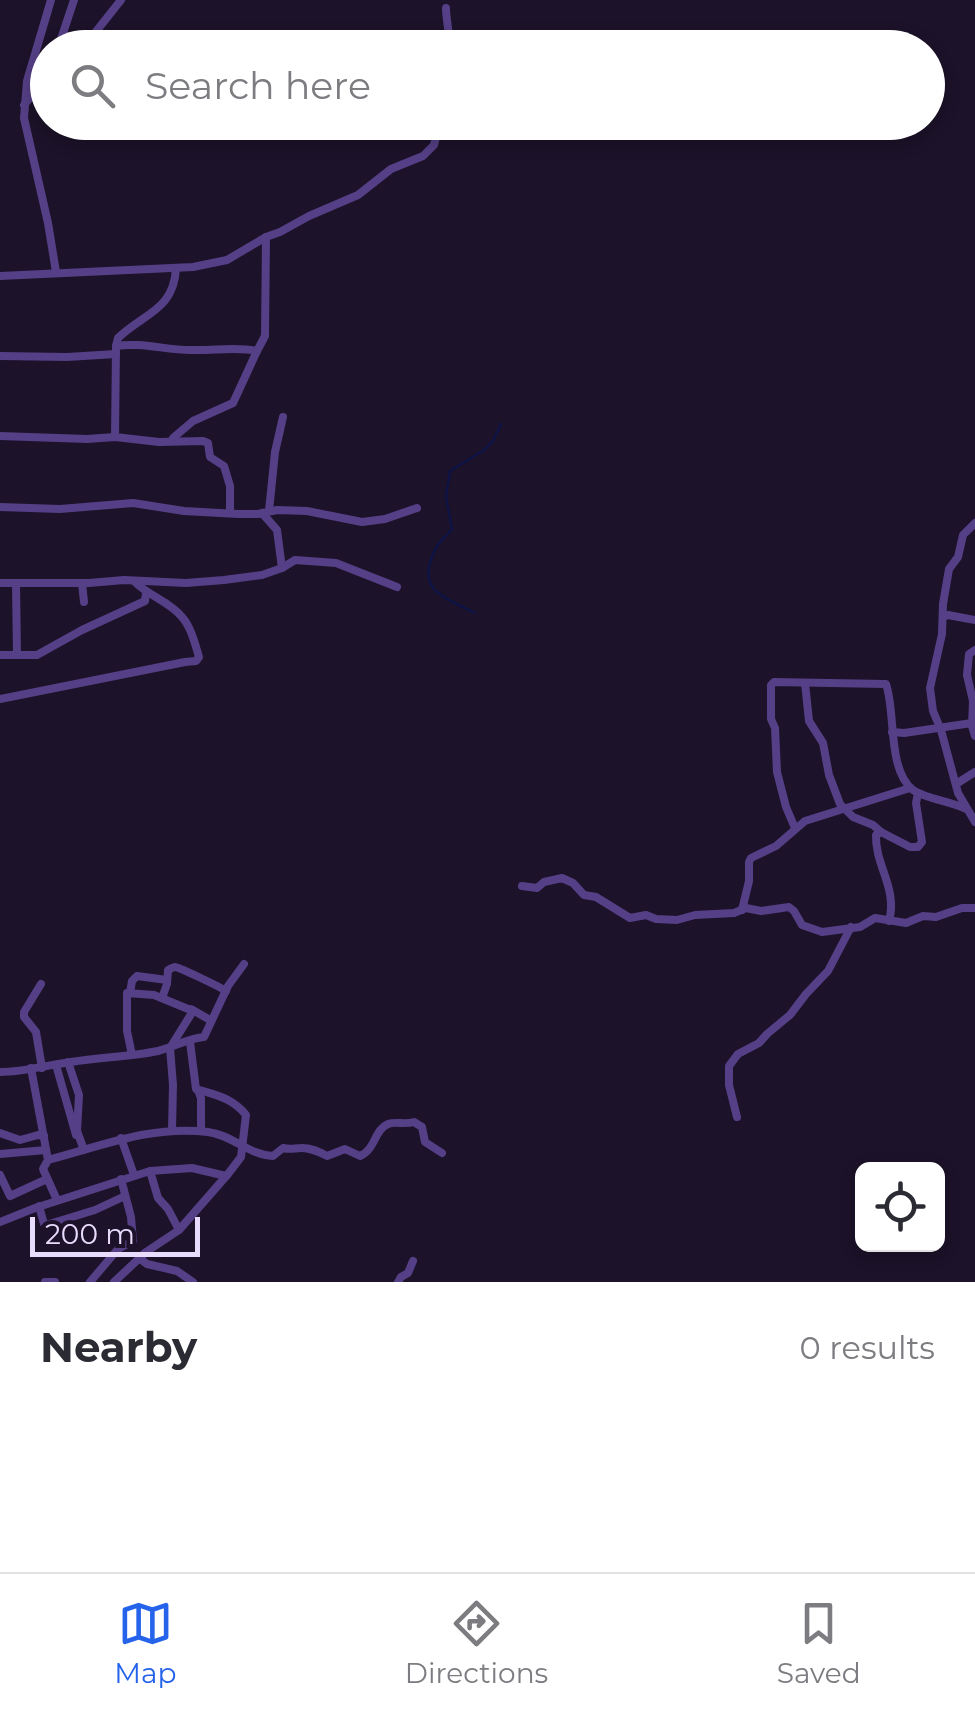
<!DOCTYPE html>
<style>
:root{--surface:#fff;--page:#f7f7f7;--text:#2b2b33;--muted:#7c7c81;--line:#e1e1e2;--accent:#2563eb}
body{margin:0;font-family:Montserrat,sans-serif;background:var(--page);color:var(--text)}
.controls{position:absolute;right:30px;bottom:30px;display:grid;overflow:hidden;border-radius:15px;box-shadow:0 5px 15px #0003}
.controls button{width:90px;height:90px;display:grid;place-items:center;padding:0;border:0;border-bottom:2px solid var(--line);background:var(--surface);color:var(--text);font:50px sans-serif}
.scale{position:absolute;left:30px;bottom:25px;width:170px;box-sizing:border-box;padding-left:10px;border:5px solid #e8dcfd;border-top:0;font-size:28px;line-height:35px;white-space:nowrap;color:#e8dcfd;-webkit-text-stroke:8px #1c1229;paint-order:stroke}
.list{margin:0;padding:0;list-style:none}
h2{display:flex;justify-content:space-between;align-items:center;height:130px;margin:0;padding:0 40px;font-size:42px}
h2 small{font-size:32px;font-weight:400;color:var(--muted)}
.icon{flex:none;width:55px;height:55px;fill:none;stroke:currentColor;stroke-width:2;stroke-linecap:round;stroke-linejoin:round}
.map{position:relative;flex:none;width:975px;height:1282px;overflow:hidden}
.search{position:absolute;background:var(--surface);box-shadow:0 5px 15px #0003;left:30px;right:30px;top:30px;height:110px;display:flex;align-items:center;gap:25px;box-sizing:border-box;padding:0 35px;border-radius:55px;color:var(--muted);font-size:38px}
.sheet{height:290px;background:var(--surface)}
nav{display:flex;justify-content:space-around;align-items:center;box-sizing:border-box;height:140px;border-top:2px solid var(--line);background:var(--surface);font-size:28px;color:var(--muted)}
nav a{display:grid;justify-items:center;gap:5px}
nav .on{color:var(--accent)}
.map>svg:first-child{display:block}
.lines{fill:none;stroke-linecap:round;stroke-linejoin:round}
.stream{stroke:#0e1346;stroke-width:2.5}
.minor{stroke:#553f86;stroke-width:8}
</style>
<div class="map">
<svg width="975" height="1282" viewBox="0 0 975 1282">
<rect width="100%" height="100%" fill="#1c1229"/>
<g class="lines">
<path class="stream" d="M475 613C443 596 414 591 436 548 439 541 447 536 452 529L446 497 450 471 484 450 493 441 501 424"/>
<g class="minor">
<polyline points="51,0 27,81 24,118 48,223 56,272"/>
<path d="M446 8C446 21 451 36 448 48"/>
<polyline points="58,48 74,0"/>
<polyline points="83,48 121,0"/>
<polyline points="24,105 48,77"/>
<polyline points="0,276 193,267 227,260 266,237 280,232 309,216 358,195 391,169 423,156 434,145 440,122"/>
<path d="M116 346C141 342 165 350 191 350 213 351 236 346 257 351"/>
<polyline points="0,356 67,357 116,354"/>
<polyline points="0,436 87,439 115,437 159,442 203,441 208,443 210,457 224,466 230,486 230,513"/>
<path d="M115 437 116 346 118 338C144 313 174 310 176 268"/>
<polyline points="173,438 193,421 233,403 257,351 265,336 266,237"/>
<polyline points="0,507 60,509 133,503 184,511 238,514 258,514 277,510 307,511 362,522 385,519 417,508"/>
<polyline points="269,511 275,452 283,417"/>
<polyline points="262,513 277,530 282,568"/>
<polyline points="975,523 963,535 958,557 949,569 943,604 942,634 930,688 933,711 941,730 958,793 975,822"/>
<polyline points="0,583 89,583 124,580 186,583 224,580 262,575 282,568 295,560 336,563 397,587"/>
<polyline points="82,583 84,602"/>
<polyline points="16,584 17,655"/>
<polyline points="943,617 948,615 975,620"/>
<polyline points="975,650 969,654 967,675 973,701 972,726 975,736"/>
<polyline points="0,655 37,655 82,630 145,601 146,593"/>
<polyline points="805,683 809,721 823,743 829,775 840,804 853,817 873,825 881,832 910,847 918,847 922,842 916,803 918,793"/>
<path d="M0 699 185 662 196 661 199 657C195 644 191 627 182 617 169 601 148 596 134 581"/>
<polyline points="892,732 904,733 972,723"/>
<polyline points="956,784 975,772"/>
<path d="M795 828 786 807 777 772 775 728 771 719V685L774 682 886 684C896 712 887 770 913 790 926 799 950 801 966 809"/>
<path d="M881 832 876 835C875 866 898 888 889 921"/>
<polyline points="522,886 537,888 544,882 562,878 573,883 584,895 596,897 630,918 646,915 656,919 677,920 695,915 734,913 746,908 761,911 789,907 794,911 802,925 822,932 860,927 875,918 906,923 923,916 936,917 962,908 975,908"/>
<polyline points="742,910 749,881 749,862 751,858 776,846 805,821 910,788"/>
<polyline points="41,984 24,1012 24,1017 36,1032 42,1068"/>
<polyline points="130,993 132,981 137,976 167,980"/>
<path d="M162 998 167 984 168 970C170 969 173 967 175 967 179 967 220 987 226 991"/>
<polyline points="132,1055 127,1031 127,993 154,995 193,1011 191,1009 210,1020"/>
<polyline points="68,1062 79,1095 77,1131 84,1150"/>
<polyline points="56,1065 76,1135"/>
<polyline points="31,1068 48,1160 43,1169 57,1200"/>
<path d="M0 1072C24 1072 47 1065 71 1062 100 1057 129 1057 158 1051 174 1047 189 1038 204 1037L228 986 244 964"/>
<polyline points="198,1090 201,1098 201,1131"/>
<polyline points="737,1117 729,1085 729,1066 738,1054 759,1043 767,1034 790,1015 806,994 828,971 851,927"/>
<polyline points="172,1130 173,1085 170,1048 193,1011"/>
<polyline points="0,1133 20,1140 38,1135 44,1136"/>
<polyline points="121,1138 134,1175"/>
<polyline points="0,1154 46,1150"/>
<path d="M48 1160C102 1146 151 1125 208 1132 232 1135 249 1155 273 1156L283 1148C291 1150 294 1148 302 1148 312 1148 319 1152 327 1156L345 1149 360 1156C376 1149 374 1130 388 1124 396 1121 404 1125 414 1122L422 1127 425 1142 442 1153"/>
<polyline points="150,1171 158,1198 168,1209 179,1230"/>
<polyline points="0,1175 10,1196 47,1179"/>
<polyline points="39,1206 44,1224 46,1225 95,1210 125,1196"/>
<polyline points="0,1222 35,1208 150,1171 192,1168 226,1176"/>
<polyline points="139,1258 147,1264 177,1271 193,1282"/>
<polyline points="45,1282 55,1282"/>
<polyline points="90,1282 118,1249 133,1241 131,1217 121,1179"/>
<path d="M114 1282 146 1252 179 1230 228 1174 241 1157 246 1115C233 1098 216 1095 196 1089L190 1042"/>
<polyline points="398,1282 401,1277 408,1273 413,1261"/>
</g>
</g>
</svg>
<div class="controls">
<button><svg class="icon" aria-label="locate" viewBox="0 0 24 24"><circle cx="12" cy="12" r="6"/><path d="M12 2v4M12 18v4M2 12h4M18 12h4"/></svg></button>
</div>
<div class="scale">200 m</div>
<div class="search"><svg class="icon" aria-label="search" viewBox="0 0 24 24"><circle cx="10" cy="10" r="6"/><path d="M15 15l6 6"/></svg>Search here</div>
</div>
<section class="sheet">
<h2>Nearby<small>0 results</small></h2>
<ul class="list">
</ul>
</section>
<nav>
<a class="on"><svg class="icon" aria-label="map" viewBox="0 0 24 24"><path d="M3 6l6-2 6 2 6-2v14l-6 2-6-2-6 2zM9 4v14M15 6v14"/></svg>Map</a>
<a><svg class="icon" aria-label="directions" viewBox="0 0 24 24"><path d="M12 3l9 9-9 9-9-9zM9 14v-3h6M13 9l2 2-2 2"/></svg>Directions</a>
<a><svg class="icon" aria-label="saved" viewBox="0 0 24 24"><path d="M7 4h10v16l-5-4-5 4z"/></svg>Saved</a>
</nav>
